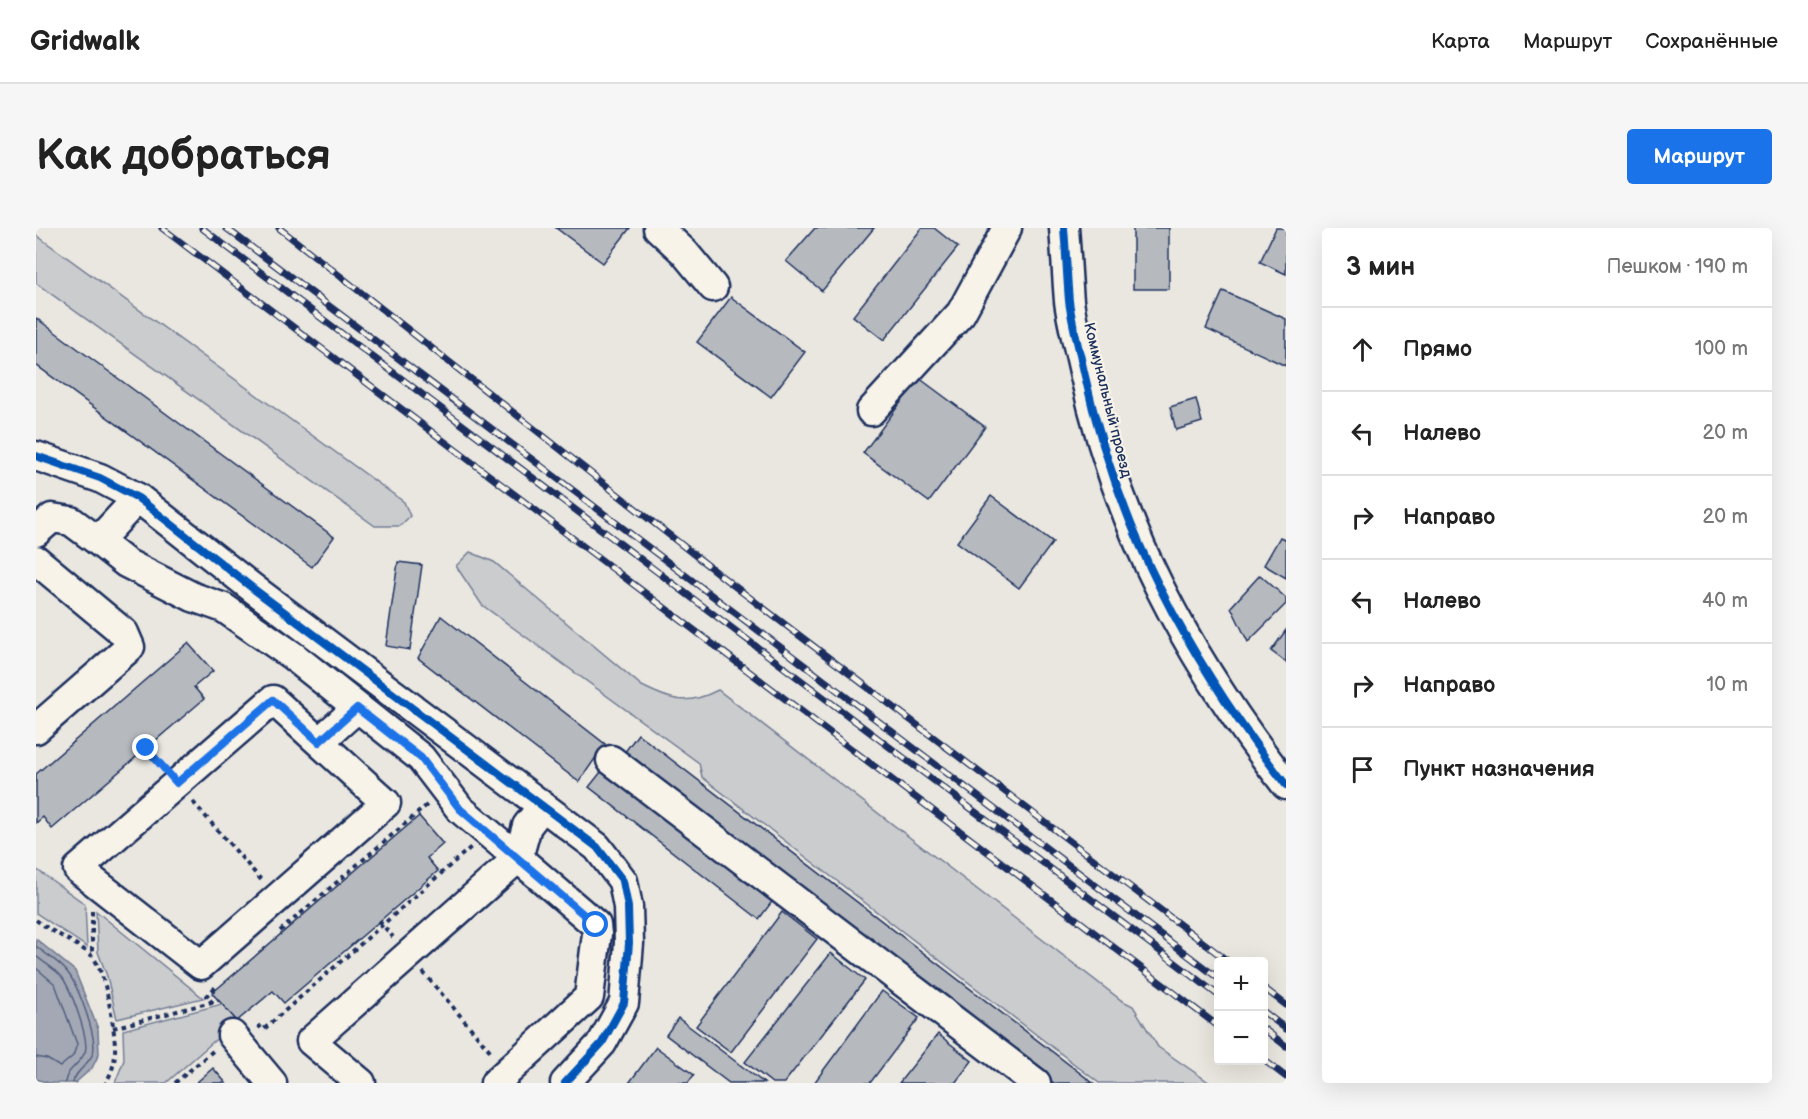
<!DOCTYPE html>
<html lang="ru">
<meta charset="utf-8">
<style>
:root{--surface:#fff;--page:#f6f6f6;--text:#222;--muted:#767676;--line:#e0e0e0;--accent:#1a73e8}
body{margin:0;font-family:"Balsamiq Sans",sans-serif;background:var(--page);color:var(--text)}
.controls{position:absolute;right:18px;bottom:18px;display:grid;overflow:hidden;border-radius:6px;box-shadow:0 6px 24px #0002}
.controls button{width:54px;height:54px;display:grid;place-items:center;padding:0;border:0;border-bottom:2px solid var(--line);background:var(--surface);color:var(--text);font:30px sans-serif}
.stop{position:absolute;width:18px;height:18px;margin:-14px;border:4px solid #1a73e8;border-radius:50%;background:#fff}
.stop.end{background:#1a73e8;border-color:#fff;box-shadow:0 2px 6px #0008}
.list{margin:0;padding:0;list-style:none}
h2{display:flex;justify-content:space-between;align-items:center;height:78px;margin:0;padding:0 24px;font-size:26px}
h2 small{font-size:20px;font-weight:400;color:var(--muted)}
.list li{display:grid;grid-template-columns:39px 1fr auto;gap:18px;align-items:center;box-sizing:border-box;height:84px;padding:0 24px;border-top:2px solid var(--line)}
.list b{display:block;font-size:22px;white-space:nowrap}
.list em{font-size:20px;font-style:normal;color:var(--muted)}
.icon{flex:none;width:33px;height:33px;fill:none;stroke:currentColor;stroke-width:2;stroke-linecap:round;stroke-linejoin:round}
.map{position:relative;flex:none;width:1250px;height:855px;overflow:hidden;border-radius:6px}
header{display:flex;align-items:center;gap:36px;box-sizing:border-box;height:84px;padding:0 30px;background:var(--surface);border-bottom:2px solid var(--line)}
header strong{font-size:28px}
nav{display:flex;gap:33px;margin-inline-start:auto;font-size:21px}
.intro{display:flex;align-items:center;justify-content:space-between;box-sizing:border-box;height:144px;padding:0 36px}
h1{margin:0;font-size:42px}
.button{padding:15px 27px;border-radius:6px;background:var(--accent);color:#fff;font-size:21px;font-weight:700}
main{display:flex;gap:36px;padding:0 36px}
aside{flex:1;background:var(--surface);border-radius:6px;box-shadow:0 6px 24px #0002}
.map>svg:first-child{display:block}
.green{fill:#cbcccd;stroke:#737e96;stroke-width:1.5}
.water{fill:#a3a8b4;stroke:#6d7892;stroke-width:1.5}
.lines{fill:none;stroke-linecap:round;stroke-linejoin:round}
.shore{stroke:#515f80;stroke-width:1.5}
.building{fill:#b6babf;stroke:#1b2f5e;stroke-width:1.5}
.minor-casing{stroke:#1b2f5e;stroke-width:33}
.path{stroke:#1b2f5e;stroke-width:4;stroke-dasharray:4.5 4.5;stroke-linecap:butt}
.minor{stroke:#f7f3e8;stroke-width:28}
.rail-casing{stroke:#1b2f5e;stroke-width:7}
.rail{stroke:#f7f3e8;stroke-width:4.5;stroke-dasharray:14;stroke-linecap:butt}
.cycleway-casing{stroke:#f7f3e8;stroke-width:11}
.cycleway{stroke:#0057b8;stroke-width:8}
.route{stroke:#1a73e8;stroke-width:8}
.labels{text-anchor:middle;stroke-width:4.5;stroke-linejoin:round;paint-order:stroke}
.street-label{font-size:15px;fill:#1b2f5e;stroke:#f7f3e8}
</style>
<header>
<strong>Gridwalk</strong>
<nav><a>Карта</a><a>Маршрут</a><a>Сохранённые</a></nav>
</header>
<div class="intro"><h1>Как добраться</h1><a class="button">Маршрут</a></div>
<main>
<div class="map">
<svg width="1250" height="855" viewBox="0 0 1250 855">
<rect width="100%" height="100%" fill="#eae7e0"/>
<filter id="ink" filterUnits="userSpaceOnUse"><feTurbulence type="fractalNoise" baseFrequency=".0167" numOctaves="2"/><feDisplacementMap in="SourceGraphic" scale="12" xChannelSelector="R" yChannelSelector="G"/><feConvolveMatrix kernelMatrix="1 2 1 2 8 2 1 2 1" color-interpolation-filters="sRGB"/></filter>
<g filter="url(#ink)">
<g class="green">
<polygon points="0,7 368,274 374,288 364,298 339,298 0,55"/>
<path d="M434 324 458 334 606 458C636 473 651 478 682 462L1085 772 1097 778 1122 819 1174 855H1063L666 549 663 535 446 377 420 338Z"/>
<polygon points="0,641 49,676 51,719 0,685"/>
<polygon points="60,683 167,770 81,791 71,748 62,724"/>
<polygon points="186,776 201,793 130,855 79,855 88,832 87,802"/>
</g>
<polygon class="water" points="0,711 39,743 62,801 63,826 56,840 39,855 13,855 0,851"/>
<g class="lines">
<g class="shore">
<path d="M0 718C10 727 24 734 32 745 42 758 62 810 57 825 53 837 38 844 37 855"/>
<path d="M0 728C8 735 19 741 26 749 34 760 54 811 49 824 44 837 30 841 29 855"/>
<polyline points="0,740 19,756 41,816 37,828 24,839 11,831 0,829"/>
</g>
</g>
<g class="building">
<polygon points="520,0 594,0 567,35"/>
<polygon points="779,0 838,0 786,63 750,33"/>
<polygon points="886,0 898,0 922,19 848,112 817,88"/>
<rect x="1097" y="0" width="36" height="61"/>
<polygon points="1240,0 1250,0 1250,46 1224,34"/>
<polygon points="1187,63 1250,91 1250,138 1170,101"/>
<polygon points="695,69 769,124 735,169 661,114"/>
<polygon points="0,90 298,309 276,339 0,137"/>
<polygon points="883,150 949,199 893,274 827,225"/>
<polygon points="1160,171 1166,194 1140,202 1134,179"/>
<polygon points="955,268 1017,314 983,360 921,314"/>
<polygon points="1244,309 1250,312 1250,350 1228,337"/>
<polygon points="362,334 386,337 374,422 350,418"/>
<polygon points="1224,347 1250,370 1250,376 1212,414 1195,379"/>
<polygon points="405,388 569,516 543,554 382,430"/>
<polygon points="1250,402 1250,434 1235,423"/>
<polygon points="152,415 177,443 158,459 168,471 16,601 7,589 0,595 0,546"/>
<polygon points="602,506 1057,855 1018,855 588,525"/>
<polygon points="569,539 738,671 723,691 553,559"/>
<polygon points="383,588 407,616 391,630 402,643 248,775 237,763 201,793 176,765"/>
<polygon points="746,684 781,711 695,824 660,798"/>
<polygon points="795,725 829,752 748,855 736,855 709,834"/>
<polygon points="846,763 883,790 834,855 778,855"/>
<polygon points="642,790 728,855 693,855 630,807"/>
<polygon points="902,806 936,833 919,855 863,855"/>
<polygon points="620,819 658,847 652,855 593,855"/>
<polygon points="177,840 190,855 160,855"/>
</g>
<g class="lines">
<defs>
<g id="minor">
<polyline points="622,0 648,24 677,59"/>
<path d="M1028 0C1030 24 1031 49 1033 73 1036 96 1043 120 1048 144 1083 303 1151 429 1250 557"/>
<polyline points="835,183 925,85 971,0"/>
<polyline points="0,228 64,250 102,270 219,362 561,619 587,653 592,679 593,715 588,775 566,815 529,855"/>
<polyline points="102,270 62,313 90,335 157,369 188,380 257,428 385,530 424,581 482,630 491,598 506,579"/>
<polyline points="0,304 16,290 35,293 62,313"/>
<polyline points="0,332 88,405 94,419 0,501"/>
<polyline points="283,514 237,472 42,641 165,737 350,575 283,514 321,480"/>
<polyline points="575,532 1000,855"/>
<polyline points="196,807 236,855"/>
<polyline points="325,855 275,813 482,630 560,697 561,706 553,769 459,855"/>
</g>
</defs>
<use href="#minor" class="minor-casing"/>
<g class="path">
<polyline points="110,520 126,539"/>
<polyline points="157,574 227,654"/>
<polyline points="56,683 56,727"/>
<path d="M0 692C17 705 38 713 55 727 69 739 80 805 79 824 79 836 75 845 70 855"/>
<polyline points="343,693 357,709"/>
<polyline points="244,703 391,577"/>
<polyline points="387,744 456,825"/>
<polyline points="177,775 170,768 182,757"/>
<polyline points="222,797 227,802 435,619"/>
<polyline points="77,800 183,772"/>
<polyline points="139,855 178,822"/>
</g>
<use href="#minor" class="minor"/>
<defs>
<g id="rail">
<polyline points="126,0 1182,798"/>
<polyline points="166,0 1182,767"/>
<polyline points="190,0 1182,750"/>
<polyline points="243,0 693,354 1193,734"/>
<polyline points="1228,760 1250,777"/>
<polyline points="1228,784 1250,801"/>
<polyline points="1228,801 1250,818"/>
<polyline points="1228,832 1250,849"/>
</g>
</defs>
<use href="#rail" class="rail-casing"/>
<use href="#rail" class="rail"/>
<defs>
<g id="cycleway">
<path d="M1028 0C1030 24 1031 49 1033 73 1036 96 1043 120 1048 144 1083 303 1151 429 1250 557"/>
<polyline points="0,228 64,250 102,270 219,362 561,619 587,653 592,679 593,715 588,775 566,815 529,855"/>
</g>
</defs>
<use href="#cycleway" class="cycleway-casing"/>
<use href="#cycleway" class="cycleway"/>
</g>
</g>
<g class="lines" filter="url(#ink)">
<polyline class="route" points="110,520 141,555 237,472 283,514 321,480 385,530 424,581 560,697"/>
</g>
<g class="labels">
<g class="street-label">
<text transform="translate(1072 172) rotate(76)" y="5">Коммунальный проезд</text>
</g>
</g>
</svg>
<div class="controls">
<button>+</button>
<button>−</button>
</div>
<div class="stop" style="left:560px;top:697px"></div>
<div class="stop end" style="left:110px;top:520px"></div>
</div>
<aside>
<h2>3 мин<small>Пешком · 190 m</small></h2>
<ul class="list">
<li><svg class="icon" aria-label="ahead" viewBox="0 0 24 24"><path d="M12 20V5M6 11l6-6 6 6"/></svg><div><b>Прямо</b></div><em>100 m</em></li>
<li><svg class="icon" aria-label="left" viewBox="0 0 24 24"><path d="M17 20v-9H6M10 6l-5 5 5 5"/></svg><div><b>Налево</b></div><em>20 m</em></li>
<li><svg class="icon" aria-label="right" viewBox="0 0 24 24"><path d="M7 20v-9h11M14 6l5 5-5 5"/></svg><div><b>Направо</b></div><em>20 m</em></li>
<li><svg class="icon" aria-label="left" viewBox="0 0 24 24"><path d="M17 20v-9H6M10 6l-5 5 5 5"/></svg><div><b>Налево</b></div><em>40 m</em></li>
<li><svg class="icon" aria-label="right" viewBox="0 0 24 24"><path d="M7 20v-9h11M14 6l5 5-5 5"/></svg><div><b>Направо</b></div><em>10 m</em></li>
<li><svg class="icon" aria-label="arrive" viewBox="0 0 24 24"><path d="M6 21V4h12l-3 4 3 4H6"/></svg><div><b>Пункт назначения</b></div></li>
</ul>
</aside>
</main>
